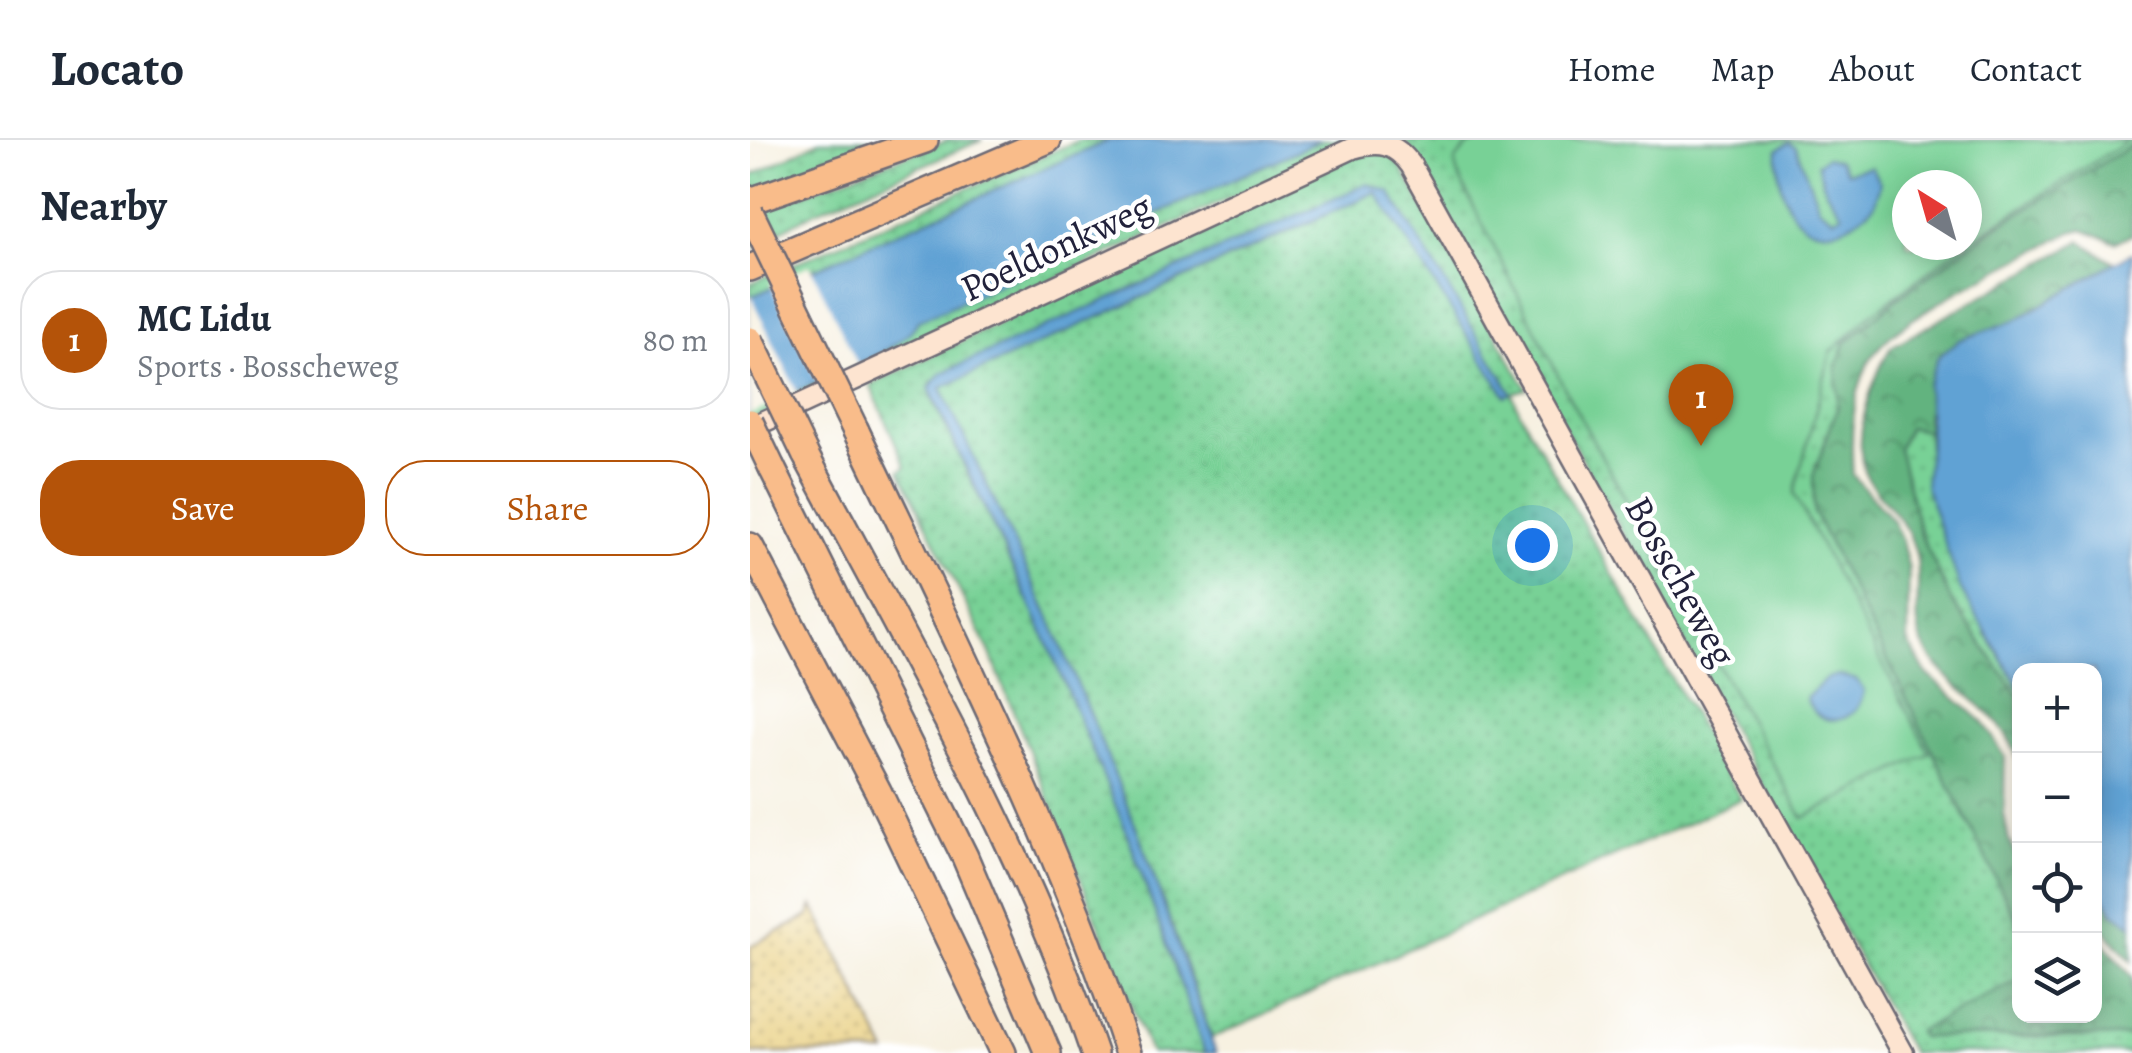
<!DOCTYPE html>
<meta charset="utf-8">
<style>
:root{--surface:#fff;--page:#f6f6f7;--text:#1f2937;--muted:#747a83;--line:#e0e1e3;--accent:#b45309}
body{margin:0;font-family:Alegreya,serif;background:var(--page);color:var(--text)}
.controls{position:absolute;right:30px;bottom:30px;display:grid;overflow:hidden;border-radius:20px;box-shadow:0 5px 25px #0003}
.controls button{width:90px;height:90px;display:grid;place-items:center;padding:0;border:0;border-bottom:2px solid var(--line);background:var(--surface);color:var(--text);font:50px sans-serif}
.compass{position:absolute;left:1142px;top:30px;width:90px;height:90px;border-radius:50%;background:var(--surface);box-shadow:0 5px 25px #0003;rotate:323deg}
.you{position:absolute;left:782px;top:405px;width:35px;height:35px;margin:-25px;border:8px solid #fff;border-radius:50%;background:#1a73e8;box-shadow:0 0 0 15px #1a73e833}
.badge{display:grid;place-items:center;width:65px;height:65px;border-radius:50%;background:var(--accent);color:#fff;font-size:32px;font-weight:700}
.pin{position:absolute;translate:-50% -82px;filter:drop-shadow(0 2px 5px #0008)}
.pin::after{content:'';position:absolute;top:52px;width:35px;height:30px;background:inherit;clip-path:polygon(0 0,100% 0,50% 100%)}
.list{margin:0;padding:0;list-style:none}
h2{display:flex;justify-content:space-between;align-items:center;height:130px;margin:0;padding:0 40px;font-size:42px}
h2 small{font-size:32px;font-weight:400;color:var(--muted)}
.list li{display:grid;grid-template-columns:65px 1fr auto;gap:30px;align-items:center;box-sizing:border-box;height:140px;margin:0 20px 20px;padding:0 20px;border:2px solid var(--line);border-radius:40px}
.list b{display:block;font-size:38px;white-space:nowrap}
.list p{margin:0;font-size:32px;white-space:nowrap;color:var(--muted)}
.list em{font-size:32px;font-style:normal;color:var(--muted)}
.actions{display:flex;gap:20px;padding:30px 40px}
.actions a{flex:1;padding:22px 0;border:2px solid var(--accent);border-radius:40px;text-align:center;font-size:35px;color:var(--accent)}
.actions .main{background:var(--accent);color:#fff}
.icon{flex:none;width:55px;height:55px;fill:none;stroke:currentColor;stroke-width:2;stroke-linecap:round;stroke-linejoin:round}
.map{position:relative;flex:none;width:1382px;height:913px;overflow:hidden}
header{display:flex;align-items:center;gap:60px;box-sizing:border-box;height:140px;padding:0 50px;background:var(--surface);border-bottom:2px solid var(--line)}
header strong{font-size:48px}
nav{display:flex;gap:55px;margin-inline-start:auto;font-size:35px}
main{display:flex}
aside{flex:1;background:var(--surface)}
.map>svg:first-child{display:block}
.grass{fill:url(#grass-dots);stroke:#4d7a68;stroke-width:2.5}
.forest{fill:url(#forest-crowns);stroke:#426a5d;stroke-width:2.5}
.sand{fill:url(#sand-dots);stroke:#887e6c;stroke-width:2.5}
.pitch{fill:#78d196;stroke:#4d7a68;stroke-width:2.5}
.water{fill:#60a2d4;stroke:#416288;stroke-width:2.5}
.pier{fill:#f7f1e1}
.lines{fill:none;stroke-linecap:round;stroke-linejoin:round}
.secondary-casing{stroke:#6d6a75;stroke-width:25}
.highway-casing{stroke:#6d6a75;stroke-width:30}
.secondary{stroke:#fde4d0;stroke-width:20}
.highway{stroke:#f9bc8a;stroke-width:25}
.highway-bridge-casing{stroke:#6d6a75;stroke-width:30;stroke-linecap:butt}
.highway-bridge{stroke:#f9bc8a;stroke-width:25}
.labels{text-anchor:middle;stroke-width:9;stroke-linejoin:round;paint-order:stroke}
.street-label{font-size:38px;fill:#22223b;stroke:#fff}
</style>
<header>
<strong>Locato</strong>
<nav><a>Home</a><a>Map</a><a>About</a><a>Contact</a></nav>
</header>
<main>
<aside>
<h2>Nearby<small></small></h2>
<ul class="list">
<li><span class="badge">1</span><div><b>MC Lidu</b><p>Sports · Bosscheweg</p></div><em>80 m</em></li>
</ul>
<div class="actions"><a class="main">Save</a><a>Share</a></div>
</aside>
<div class="map">
<svg width="1382" height="913" viewBox="0 0 1382 913">
<defs>
<pattern id="grass-dots" width="8" height="8" patternUnits="userSpaceOnUse" patternTransform="scale(2.5)"><rect width="8" height="8" fill="#78d196"/><path d="M2 2h.1M6 6h.1" fill="none" stroke="#68b382" stroke-width="1.8" stroke-linecap="round"/></pattern>
<pattern id="forest-crowns" width="20" height="18" patternUnits="userSpaceOnUse" patternTransform="scale(2.5)"><rect width="20" height="18" fill="#62b37f"/><path d="M2 6a3 3 0 1 1 6 0M12 15a3 3 0 1 1 6 0" fill="none" stroke="#509169"/></pattern>
<pattern id="sand-dots" width="8" height="8" patternUnits="userSpaceOnUse" patternTransform="scale(2.5)"><rect width="8" height="8" fill="#eeda9e"/><path d="M2 2h.1M6 6h.1" fill="none" stroke="#ccbb89" stroke-width="1.8" stroke-linecap="round"/></pattern>
</defs>
<rect width="100%" height="100%" fill="#fff"/>
<filter id="ink" filterUnits="userSpaceOnUse"><feTurbulence type="fractalNoise" baseFrequency=".01" numOctaves="2"/><feDisplacementMap in="SourceGraphic" scale="20" xChannelSelector="R" yChannelSelector="G"/><feConvolveMatrix kernelMatrix="1 2 1 2 8 2 1 2 1" color-interpolation-filters="sRGB"/></filter>
<filter id="wash" filterUnits="userSpaceOnUse"><feTurbulence type="fractalNoise" baseFrequency=".0048" numOctaves="4" result="noise"/><feDisplacementMap in="SourceGraphic" scale="40" xChannelSelector="R" yChannelSelector="G"/><feGaussianBlur stdDeviation="2.25" result="paint"/><feColorMatrix in="noise" values="0 0 0 0 0 0 0 0 0 0 0 0 0 0 0 0 0 1.4 0 .05"/><feComposite in="paint" operator="in"/></filter>
<g filter="url(#wash)">
<rect width="100%" height="100%" fill="#f7f1e1"/>
<g class="grass">
<polygon points="71,0 145,0 0,53 0,37"/>
<polygon points="199,0 232,0 66,71 0,108 0,73"/>
<polygon points="329,0 360,0 0,157 0,143"/>
<path d="M571 0H605L0 281V269C38 253 151 216 167 181Z"/>
<polygon points="655,0 777,0 980,129 1217,105 1217,91 1313,0 1382,0 1382,5 1243,89 1145,160 1095,203 1088,265 1064,373 1269,785 1269,840 1168,892 1171,897 1382,896 1382,913 1161,913"/>
<polygon points="629,11 647,20 777,249 762,253 770,273 991,659 462,898 387,689 302,483 191,248 627,52 761,253 640,52 617,44 181,242 181,256 291,488 377,693 455,913 400,913 240,513 150,331 156,327 120,245 603,15"/>
<path d="M1159 287 1178 291 1179 318 1237 495 1269 547V556C1204 489 1165 398 1148 308Z"/>
</g>
<g class="forest">
<path d="M1382 5V95L1365 102 1333 89 1322 92C1277 117 1149 175 1124 214 1102 248 1100 296 1103 335L1143 381 1152 401 1159 429 1158 501 1175 532 1233 582 1255 616 1254 674 1259 701 1269 723V785L1064 373 1063 336 1088 266 1086 229 1095 203 1145 160 1243 89Z"/>
<path d="M1331 101 1365 123 1266 180 1209 200 1197 209 1176 277 1178 291 1159 287 1148 308 1170 393 1201 460 1269 556V624C1256 569 1198 553 1174 506 1160 479 1173 444 1166 415 1159 383 1140 371 1122 345 1096 311 1121 240 1141 207Z"/>
<polygon points="1344,744 1363,772 1382,785 1382,822 1345,779"/>
<polygon points="1345,792 1382,837 1382,896 1171,897 1168,891 1269,840 1270,876 1344,876"/>
</g>
<polygon class="sand" points="63,766 137,913 0,913 0,806 59,776"/>
<polygon class="pitch" points="733,0 1379,0 1217,102 1217,45 1157,45 1157,105 1213,105 1120,175 1081,212 1044,354 1179,613 1053,678 820,259 707,33 705,21 717,7"/>
<g class="water">
<path d="M360 0H571L168 181C151 217 39 252 0 269V157Z"/>
<path d="M1039 3 1046 7 1069 67 1084 78 1092 74 1076 51 1067 24 1076 17 1089 20 1097 32 1121 27 1130 43 1125 64C1068 123 1024 77 1028 9Z"/>
<polygon points="617,44 640,52 762,253 756,256 626,52 191,248 302,483 387,689 466,913 455,913 377,693 291,488 179,248 192,233"/>
<polygon points="1382,113 1382,785 1364,772 1345,744 1344,530 1270,530 1269,547 1211,450 1175,345 1180,299 1177,246 1188,217 1209,200 1266,180"/>
<path d="M1088 535 1107 540 1114 551C1108 584 1069 592 1056 558L1077 538Z"/>
</g>
<g class="pier">
<polygon points="60,125 109,227 69,245 20,143"/>
<polygon points="0,155 48,254 0,274"/>
</g>
</g>
<g filter="url(#ink)">
<g class="lines">
<defs>
<path id="secondary" d="M0 288 603 8C629 0 645 3 661 25L1153 913"/>
<g id="highway">
<polyline points="0,61 175,0"/>
<polyline points="0,128 298,0"/>
<path d="M106 291C203 495 307 699 378 913"/>
<path d="M55 314C158 509 273 703 344 913"/>
<polyline points="22,328 215,717 298,913"/>
<polyline points="0,406 128,651 253,913"/>
</g>
</defs>
<use href="#secondary" class="secondary-casing"/>
<use href="#highway" class="highway-casing"/>
<use href="#secondary" class="secondary"/>
<use href="#highway" class="highway"/>
<defs>
<g id="highway-bridge">
<polyline points="0,72 106,291"/>
<polyline points="0,200 55,314"/>
<polyline points="0,282 22,328"/>
</g>
</defs>
<use href="#highway-bridge" class="highway-bridge-casing"/>
<use href="#highway-bridge" class="highway-bridge"/>
</g>
</g>
<g class="labels">
<g class="street-label">
<text transform="translate(306 107) rotate(-25)" y="13">Poeldonkweg</text>
<text transform="translate(931 441) rotate(61)" y="13">Bosscheweg</text>
</g>
</g>
</svg>
<div class="controls">
<button>+</button>
<button>−</button>
<button><svg class="icon" aria-label="locate" viewBox="0 0 24 24"><circle cx="12" cy="12" r="6"/><path d="M12 2v4M12 18v4M2 12h4M18 12h4"/></svg></button>
<button><svg class="icon" aria-label="layers" viewBox="0 0 24 24"><path d="M12 4l9 5-9 5-9-5zM3 14l9 5 9-5"/></svg></button>
</div>
<svg class="compass" viewBox="-18 -18 36 36"><path d="M0-13l5 13h-10z" fill="#e53935"/><path d="M0 13l5-13h-10z" fill="#747a83"/></svg>
<div class="you"></div>
<div class="pin badge" style="left:951px;top:306px">1</div>
</div>
</main>
